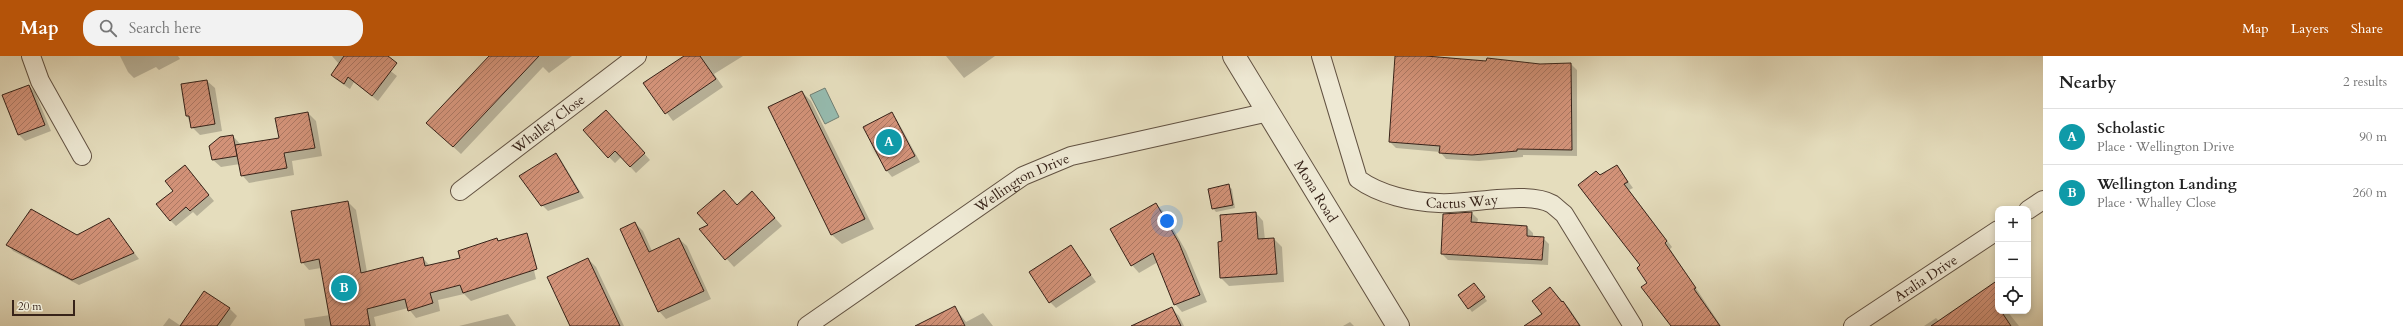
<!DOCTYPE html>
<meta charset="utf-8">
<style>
:root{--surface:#fff;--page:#f2f2f2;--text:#222;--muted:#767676;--line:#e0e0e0;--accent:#b45309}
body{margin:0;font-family:Cardo,serif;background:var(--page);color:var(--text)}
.controls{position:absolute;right:12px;bottom:12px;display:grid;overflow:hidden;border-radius:8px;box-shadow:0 2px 6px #0003}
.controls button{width:36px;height:36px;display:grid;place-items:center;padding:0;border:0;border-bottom:1px solid var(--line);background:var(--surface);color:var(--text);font:20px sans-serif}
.scale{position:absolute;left:12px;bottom:10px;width:63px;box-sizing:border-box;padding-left:4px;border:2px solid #372319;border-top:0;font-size:11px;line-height:14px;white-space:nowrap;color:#372319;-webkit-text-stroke:3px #eee9d4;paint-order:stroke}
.you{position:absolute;left:1167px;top:165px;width:14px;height:14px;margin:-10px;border:3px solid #fff;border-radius:50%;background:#1a73e8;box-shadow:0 0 0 6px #1a73e833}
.badge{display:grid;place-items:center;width:26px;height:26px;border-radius:50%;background:var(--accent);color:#fff;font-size:13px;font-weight:700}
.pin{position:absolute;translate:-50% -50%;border:2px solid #fff;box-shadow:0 1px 4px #0006}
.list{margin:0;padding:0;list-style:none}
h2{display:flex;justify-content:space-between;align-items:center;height:52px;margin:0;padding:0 16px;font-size:17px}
h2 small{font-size:13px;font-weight:400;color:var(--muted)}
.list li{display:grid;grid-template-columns:26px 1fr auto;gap:12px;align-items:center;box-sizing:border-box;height:56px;padding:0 16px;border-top:1px solid var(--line)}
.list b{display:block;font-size:15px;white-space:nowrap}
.list p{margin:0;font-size:13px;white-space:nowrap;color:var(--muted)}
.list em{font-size:13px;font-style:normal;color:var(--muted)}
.icon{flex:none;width:22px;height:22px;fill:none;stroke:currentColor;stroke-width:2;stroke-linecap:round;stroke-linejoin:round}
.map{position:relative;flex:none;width:2043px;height:270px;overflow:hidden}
header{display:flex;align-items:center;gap:24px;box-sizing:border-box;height:56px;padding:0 20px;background:var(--accent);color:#fff}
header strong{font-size:19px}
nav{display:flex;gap:22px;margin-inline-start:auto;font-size:14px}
.search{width:280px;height:36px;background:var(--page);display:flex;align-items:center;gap:10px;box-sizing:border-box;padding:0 14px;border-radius:16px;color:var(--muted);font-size:15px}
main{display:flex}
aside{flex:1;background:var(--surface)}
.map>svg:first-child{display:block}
.water{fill:#96bcb0;stroke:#707f74}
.shadow{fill:#0003}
.building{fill:url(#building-hatch);stroke:#372319}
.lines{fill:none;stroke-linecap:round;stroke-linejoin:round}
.minor-casing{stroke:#625242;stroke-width:20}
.tertiary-casing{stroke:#625242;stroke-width:24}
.minor{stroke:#eee9d4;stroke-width:18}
.tertiary{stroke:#eee9d4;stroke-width:22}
.labels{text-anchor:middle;stroke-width:4;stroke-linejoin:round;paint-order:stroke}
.street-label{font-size:14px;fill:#372319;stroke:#eee9d4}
</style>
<header>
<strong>Map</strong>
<div class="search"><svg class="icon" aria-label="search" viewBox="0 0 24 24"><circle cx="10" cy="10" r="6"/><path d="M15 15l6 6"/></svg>Search here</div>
<nav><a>Map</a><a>Layers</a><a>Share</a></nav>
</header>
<main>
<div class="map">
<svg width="2043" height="270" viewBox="0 0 2043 270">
<defs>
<pattern id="building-hatch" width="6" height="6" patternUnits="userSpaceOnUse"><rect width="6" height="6" fill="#d29278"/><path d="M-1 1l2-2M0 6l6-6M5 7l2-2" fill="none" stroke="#ab7762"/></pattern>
</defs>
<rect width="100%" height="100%" fill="#e5ddbd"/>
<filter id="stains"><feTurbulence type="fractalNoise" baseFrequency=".005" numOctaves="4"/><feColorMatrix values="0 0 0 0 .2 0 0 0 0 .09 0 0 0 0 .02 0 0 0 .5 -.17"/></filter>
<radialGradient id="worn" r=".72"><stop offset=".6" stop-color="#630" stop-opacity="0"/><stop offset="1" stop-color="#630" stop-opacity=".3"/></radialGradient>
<polygon class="water" points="825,32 839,61 825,68 810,39"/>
<g class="shadow">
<polygon points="120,0 178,0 180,3 159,14 156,11 134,22 128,16"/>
<polygon points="332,0 371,0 397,20 378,45 354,26 350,33 337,24 332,19 339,8"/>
<polygon points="491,0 572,0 549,17 543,11 461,98 435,74"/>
<polygon points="685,0 743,0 714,18 723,31 673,65 645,28"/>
<polygon points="946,0 995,0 964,22"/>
<polygon points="1396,0 1431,0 1487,6 1540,9 1571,8 1577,14 1577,100 1523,99 1523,101 1479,105 1446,103 1440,96 1396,92 1390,86"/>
<polygon points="207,25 215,32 222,75 200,79 192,71 187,60"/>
<polygon points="29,30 35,36 51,75 25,85 19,79 4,40"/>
<polygon points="802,36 811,45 874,173 842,188 832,179 769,52"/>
<polygon points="308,57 316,65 322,100 292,105 294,119 249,127 242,119 240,108 221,111 213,104 233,80 241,89 280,83"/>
<polygon points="892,58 897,64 920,106 892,121 887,115"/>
<polygon points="612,61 650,104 636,117 621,101 615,107 609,101"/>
<polygon points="556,98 561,104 584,142 548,155 542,149"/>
<polygon points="1617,110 1633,132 1629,134 1672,191 1670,193 1721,270 1671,270 1648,227 1600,120"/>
<polygon points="185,111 214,145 197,160 193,156 176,170 170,164 174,135"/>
<polygon points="1228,130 1232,133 1235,152 1216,156 1213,152"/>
<polygon points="760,145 782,170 734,211 700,173 737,150"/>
<polygon points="348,146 356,154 367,216 423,202 430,210 462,202 497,183 499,185 528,188 536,223 471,245 464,238 438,244 440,255 416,262 408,252 374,261 376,270 305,270 304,263 330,259 321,212 309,214 302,206"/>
<polygon points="1155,148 1163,155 1186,195 1207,246 1182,256 1175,248 1158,206 1139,217 1132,209 1111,174"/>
<polygon points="1256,157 1263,165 1265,184 1274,183 1282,191 1284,226 1229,230 1221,222 1224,186"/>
<polygon points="1472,157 1478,163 1477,168 1527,171 1533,177 1533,181 1543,182 1549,188 1548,209 1448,204 1442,198"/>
<polygon points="635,167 643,175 652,195 679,183 687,190 711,243 666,263 659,255"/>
<polygon points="114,170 139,203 79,229 13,195 8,189 77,180"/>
<polygon points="1070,190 1096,226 1056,252 1050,246"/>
<polygon points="588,203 596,211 624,270 571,270"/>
<polygon points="1998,228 1998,255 2007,255 2019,270 1924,270 1936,262 1939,265"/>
<polygon points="1477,231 1487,245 1472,256 1459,239"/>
<polygon points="1550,232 1569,252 1581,270 1526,270 1543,259"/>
<polygon points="954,251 966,266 983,257 993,270 931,270"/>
<polygon points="229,252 237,260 230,270 181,270"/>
<polygon points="1171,252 1179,260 1184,270 1133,270"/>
<polygon points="508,258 516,270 459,270"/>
<polygon points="169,262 181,270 163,270"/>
<polygon points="1350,266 1354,270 1343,270"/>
</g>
<g class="building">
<polygon points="344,0 388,0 397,7 372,40 348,21 344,28 331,19"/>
<polygon points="489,0 539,0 453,91 426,67"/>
<polygon points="684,0 700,0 716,23 665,58 643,27"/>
<polygon points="1395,0 1426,0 1486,5 1487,2 1540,8 1571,7 1572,94 1517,93 1517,95 1472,99 1439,97 1440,90 1389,86"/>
<polygon points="207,24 215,68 191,72 189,60 186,60 181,28"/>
<polygon points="29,29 45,69 18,79 2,39"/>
<polygon points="802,35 865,163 831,179 768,51"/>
<polygon points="606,54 645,97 630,111 615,95 608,102 583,74"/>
<polygon points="308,56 315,92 284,97 287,112 241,120 235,89 279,82 275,62"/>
<polygon points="892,56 915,100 886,115 863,71"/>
<polygon points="233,79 237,100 212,104 209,90 220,81"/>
<polygon points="556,97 579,136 541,150 519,120"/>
<polygon points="185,109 209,139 190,155 186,151 170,165 156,148 173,135 165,125"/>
<polygon points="1617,109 1628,126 1624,128 1667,185 1665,187 1696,232 1694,233 1720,270 1671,270 1641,231 1647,227 1637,212 1640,209 1578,129 1596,115 1600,119"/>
<polygon points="1229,128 1233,149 1212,153 1208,133"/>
<polygon points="724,134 737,149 752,135 775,162 725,204 699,173 708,169 697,157"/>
<polygon points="348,145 361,217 423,201 425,210 460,202 458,195 497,182 498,185 527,177 537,213 463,237 460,229 430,237 433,247 408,255 405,243 367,253 370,270 331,270 319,203 301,207 291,155"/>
<polygon points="1156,147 1179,187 1200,239 1174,249 1153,197 1131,210 1110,173"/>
<polygon points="31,153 77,179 109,162 134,197 72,224 6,189"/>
<polygon points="1256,156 1258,183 1274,182 1277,218 1220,222 1218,186 1222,185 1220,159"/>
<polygon points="1472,156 1471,166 1527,170 1527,180 1544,181 1542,204 1441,198 1443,158"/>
<polygon points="635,166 649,196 679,182 704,235 658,256 620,173"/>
<polygon points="1071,189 1091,219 1049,247 1029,216"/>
<polygon points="588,202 620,270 570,270 547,221"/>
<polygon points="1998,224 1998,255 2001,255 2011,270 1931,270"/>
<polygon points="1474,227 1485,241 1468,253 1458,239"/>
<polygon points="1550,231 1562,246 1563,245 1580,270 1524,270 1542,258 1532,245"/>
<polygon points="204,235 230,252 217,270 180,270"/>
<polygon points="955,250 965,270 915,270"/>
<polygon points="1172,251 1181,270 1131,270"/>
</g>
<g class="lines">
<defs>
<g id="minor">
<polyline points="31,0 40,25 82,100"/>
<path id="s1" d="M1321 0 1358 123C1380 139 1412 146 1439 147 1469 149 1527 134 1552 148 1556 151 1560 155 1564 158L1633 270"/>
<path id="s2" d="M460 135 637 0"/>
<polyline points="2028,154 2043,144"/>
<path id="s3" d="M807 270 1023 120 1071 100 1269 56"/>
<path id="s4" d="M1853 270 1998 174"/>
</g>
<g id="tertiary">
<path id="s5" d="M1234 0 1398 270"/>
</g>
</defs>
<use href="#minor" class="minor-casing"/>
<use href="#tertiary" class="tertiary-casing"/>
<use href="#minor" class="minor"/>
<use href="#tertiary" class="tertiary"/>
</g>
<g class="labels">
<g class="street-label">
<text dy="5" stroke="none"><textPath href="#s2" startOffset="111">Whalley Close</textPath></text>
<text dy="5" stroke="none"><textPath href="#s3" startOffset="259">Wellington Drive</textPath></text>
<text dy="5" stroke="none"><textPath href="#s5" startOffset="158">Mona Road</textPath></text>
<text dy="5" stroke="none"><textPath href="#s1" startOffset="237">Cactus Way</textPath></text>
<text dy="5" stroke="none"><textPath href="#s4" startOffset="87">Aralia Drive</textPath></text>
</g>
</g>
<rect width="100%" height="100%" filter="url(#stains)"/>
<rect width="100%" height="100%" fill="url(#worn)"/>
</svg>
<div class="controls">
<button>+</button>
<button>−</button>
<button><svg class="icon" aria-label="locate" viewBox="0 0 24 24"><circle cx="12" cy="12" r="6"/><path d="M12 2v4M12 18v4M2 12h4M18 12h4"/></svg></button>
</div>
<div class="scale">20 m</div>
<div class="you"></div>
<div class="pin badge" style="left:889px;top:86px;background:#0f9aa8">A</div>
<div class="pin badge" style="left:344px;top:232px;background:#0f9aa8">B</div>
</div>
<aside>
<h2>Nearby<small>2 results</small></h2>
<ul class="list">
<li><span class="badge" style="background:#0f9aa8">A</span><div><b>Scholastic</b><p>Place · Wellington Drive</p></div><em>90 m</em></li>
<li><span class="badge" style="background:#0f9aa8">B</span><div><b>Wellington Landing</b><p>Place · Whalley Close</p></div><em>260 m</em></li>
</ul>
</aside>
</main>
